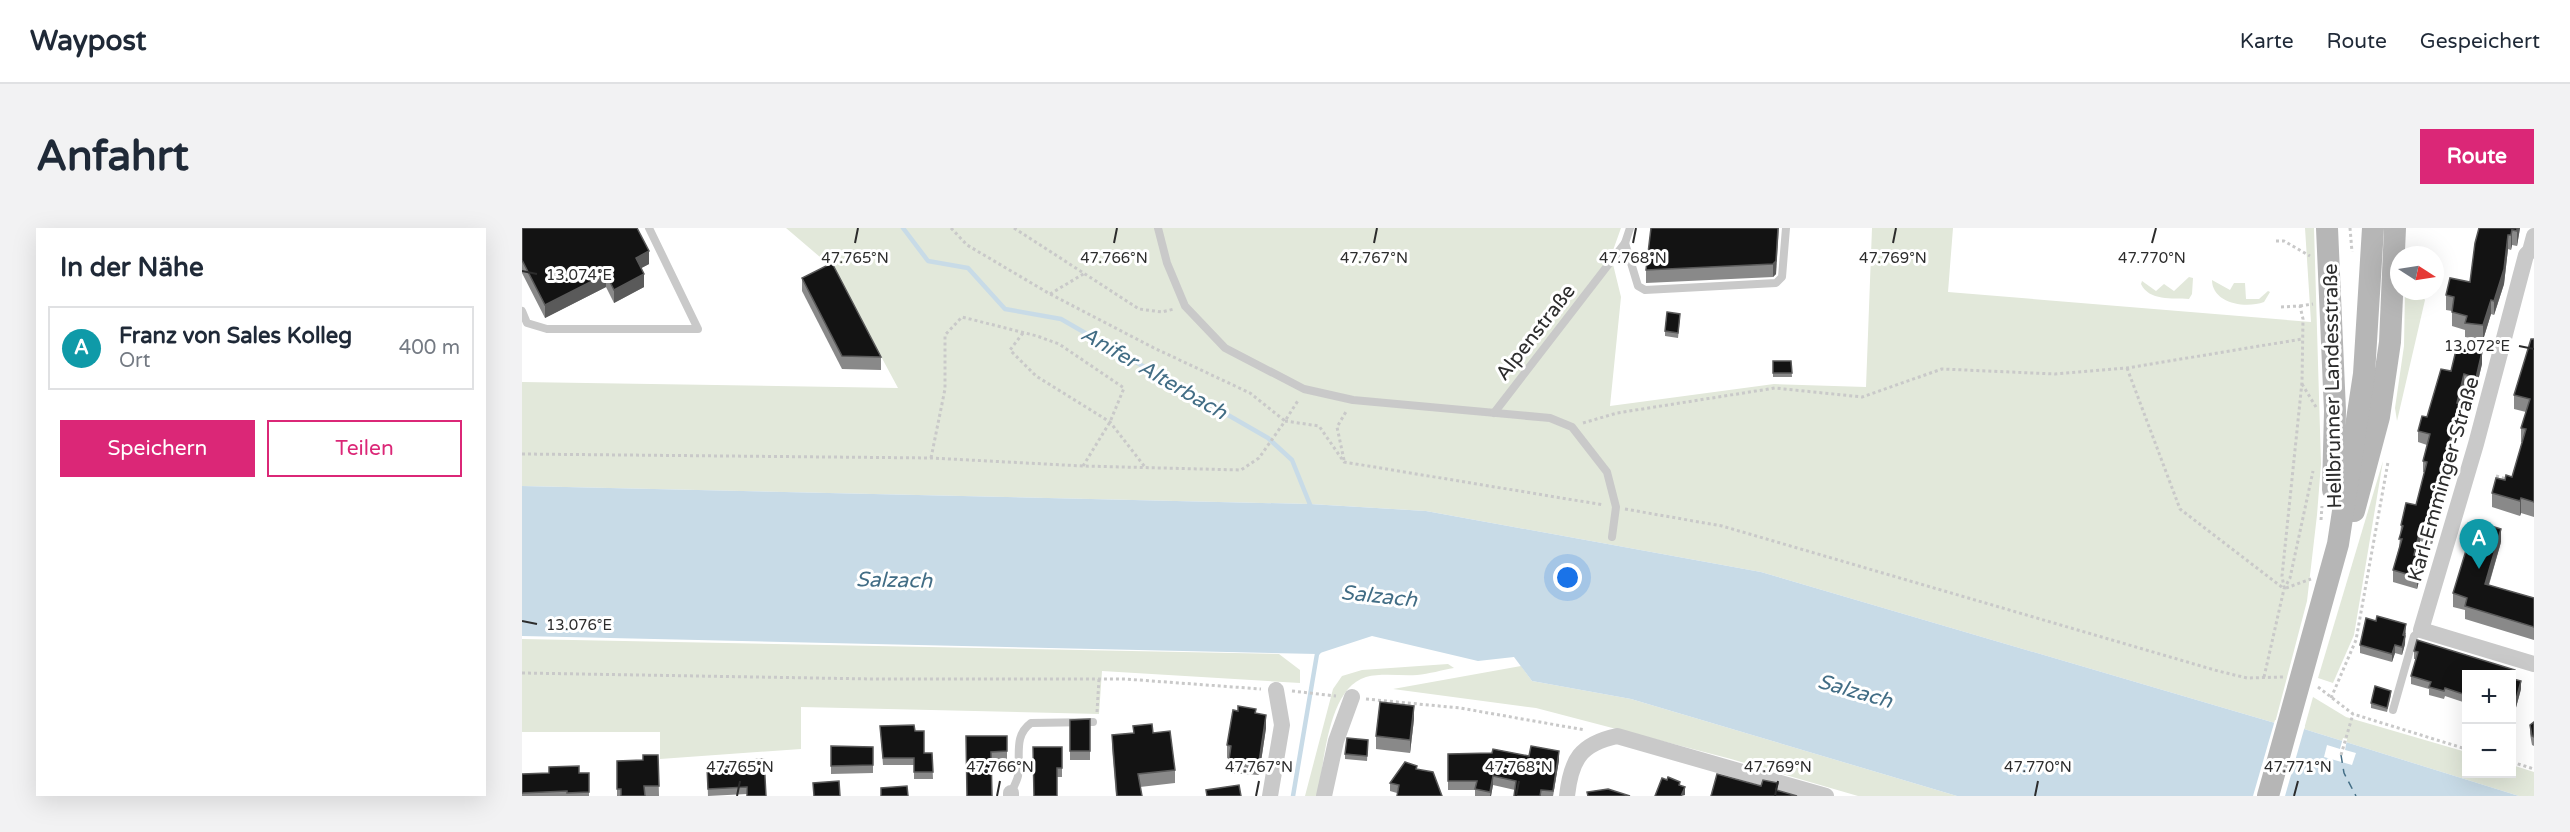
<!DOCTYPE html>
<html lang="de">
<meta charset="utf-8">
<style>
:root{--surface:#fff;--page:#f2f2f3;--text:#1f2937;--muted:#747a83;--line:#e0e1e3;--accent:#db2777}
body{margin:0;font-family:"Varela Round",sans-serif;background:var(--page);color:var(--text)}
.controls{position:absolute;right:18px;bottom:18px;display:grid;overflow:hidden;border-radius:0px;box-shadow:0 6px 24px #0002}
.controls button{width:54px;height:54px;display:grid;place-items:center;padding:0;border:0;border-bottom:2px solid var(--line);background:var(--surface);color:var(--text);font:30px sans-serif}
.compass{position:absolute;left:1868px;top:18px;width:54px;height:54px;border-radius:50%;background:var(--surface);box-shadow:0 6px 24px #0002;rotate:102deg}
.you{position:absolute;left:1046px;top:350px;width:21px;height:21px;margin:-15px;border:4px solid #fff;border-radius:50%;background:#1a73e8;box-shadow:0 0 0 9px #1a73e833}
.badge{display:grid;place-items:center;width:39px;height:39px;border-radius:50%;background:var(--accent);color:#fff;font-size:20px;font-weight:700}
.pin{position:absolute;translate:-50% -50px;filter:drop-shadow(0 2px 3px #0008)}
.pin::after{content:'';position:absolute;top:32px;width:21px;height:18px;background:inherit;clip-path:polygon(0 0,100% 0,50% 100%)}
.list{margin:0;padding:0;list-style:none}
h2{display:flex;justify-content:space-between;align-items:center;height:78px;margin:0;padding:0 24px;font-size:26px}
h2 small{font-size:20px;font-weight:400;color:var(--muted)}
.list li{display:grid;grid-template-columns:39px 1fr auto;gap:18px;align-items:center;box-sizing:border-box;height:84px;margin:0 12px 12px;padding:0 12px;border:2px solid var(--line);border-radius:0px}
.list b{display:block;font-size:22px;white-space:nowrap}
.list p{margin:0;font-size:20px;white-space:nowrap;color:var(--muted)}
.list em{font-size:20px;font-style:normal;color:var(--muted)}
.actions{display:flex;gap:12px;padding:18px 24px}
.actions a{flex:1;padding:14px 0;border:2px solid var(--accent);border-radius:0px;text-align:center;font-size:21px;color:var(--accent)}
.actions .main{background:var(--accent);color:#fff}
.map{position:relative;flex:none;width:2012px;height:568px;overflow:hidden;border-radius:0px}
header{display:flex;align-items:center;gap:36px;box-sizing:border-box;height:84px;padding:0 30px;background:var(--surface);border-bottom:2px solid var(--line)}
header strong{font-size:28px}
nav{display:flex;gap:33px;margin-inline-start:auto;font-size:21px}
.intro{display:flex;align-items:center;justify-content:space-between;box-sizing:border-box;height:144px;padding:0 36px}
h1{margin:0;font-size:42px}
.button{padding:15px 27px;border-radius:0px;background:var(--accent);color:#fff;font-size:21px;font-weight:700}
main{display:flex;gap:36px;padding:0 36px}
aside{flex:1;background:var(--surface);border-radius:0px;box-shadow:0 6px 24px #0002}
.map>svg:first-child{display:block}
.green{fill:#e2e8da}
.water{fill:#c8dbe7}
.pier{fill:#fff}
.lines{fill:none;stroke-linecap:round;stroke-linejoin:round}
.stream{stroke:#c8dbe7;stroke-width:4.5}
.ferry{stroke:#426d85;stroke-width:1.5;stroke-dasharray:8 6;stroke-linecap:butt}
.path{stroke:#c9c9c9;stroke-width:3;stroke-dasharray:3 3;stroke-linecap:butt}
.service{stroke:#c9c9c9;stroke-width:8}
.minor{stroke:#c9c9c9;stroke-width:16}
.secondary{stroke:#b6b6b6;stroke-width:22}
.wall{fill:#898989}
.shaded-wall{fill:#5a5a5a}
.building{fill:#131313;stroke:#5a5a5a;stroke-width:1.5}
.ticks{fill:none;stroke:#2c2c2c;stroke-width:2}
.labels{text-anchor:middle;stroke-width:6;stroke-linejoin:round;paint-order:stroke}
.street-label{font-size:20px;fill:#2c2c2c;stroke:#fff}
.water-label{font-size:21px;font-style:italic;fill:#426d85;stroke:#fff}
.ticks-label{font-size:15px;text-anchor:middle;fill:#2c2c2c;stroke:#fff;stroke-width:6;stroke-linejoin:round;paint-order:stroke}
</style>
<header>
<strong>Waypost</strong>
<nav><a>Karte</a><a>Route</a><a>Gespeichert</a></nav>
</header>
<div class="intro"><h1>Anfahrt</h1><a class="button">Route</a></div>
<main>
<aside>
<h2>In der Nähe<small></small></h2>
<ul class="list">
<li><span class="badge" style="background:#0f9aa8">A</span><div><b>Franz von Sales Kolleg</b><p>Ort</p></div><em>400 m</em></li>
</ul>
<div class="actions"><a class="main">Speichern</a><a>Teilen</a></div>
</aside>
<div class="map">
<svg width="2012" height="568" viewBox="0 0 2012 568">
<rect width="100%" height="100%" fill="#fff"/>
<g class="green">
<polygon points="264,0 1099,0 1089,28 1099,69 1088,178 1252,156 1344,159 1350,0 1431,0 1426,64 1789,94 1783,0 1792,0 1799,236 1795,287 1785,373 1753,495 1239,344 904,283 788,276 0,258 0,154 376,160 312,41"/>
<path d="M1667 49 1671 50 1670 66 1667 71C1650 70 1627 73 1619 56L1620 53 1634 63 1642 56 1652 63Z"/>
<path d="M1690 52 1708 62 1712 55H1723L1724 71H1737L1746 63 1748 64 1742 74C1723 81 1690 75 1690 52Z"/>
<polygon points="1883,63 1897,63 1903,72 1875,193 1873,180 1882,118"/>
<polygon points="1861,233 1832,407 1811,455 1796,450"/>
<polygon points="0,411 757,426 778,442 778,455 580,443 577,486 279,479 279,521 138,531 138,504 0,504"/>
<path d="M926 436 932 440C920 442 907 446 895 447 879 448 859 445 844 449 806 460 802 534 796 568H783L811 461 820 448 840 442Z"/>
<polygon points="999,438 1010,453 1109,471 1435,568 1336,568 1209,531 1014,480 871,461"/>
<polygon points="1791,469 1824,489 1944,524 1944,546 1990,546 1990,537 2012,544 2012,568 1997,568 1782,501"/>
</g>
<polygon class="water" points="0,258 788,276 904,283 1239,344 1753,495 1782,501 1997,568 1435,568 1109,471 1010,453 992,429 956,433 850,408 795,426 0,408"/>
<g class="pier">
<polygon points="1753,492 1783,498 1763,568 1731,568"/>
<polygon points="1821,510 1825,511 1823,522 1834,525 1830,537 1802,529 1805,517 1818,521"/>
</g>
<g class="lines">
<g class="stream">
<polyline points="381,0 406,33 446,40 483,81 539,91 746,210 770,232 789,279"/>
<polyline points="771,568 795,426 799,421"/>
</g>
<polyline class="ferry" points="1819,527 1822,545 1834,568"/>
<g class="path">
<polyline points="429,0 445,17 528,66 632,120 728,165 763,193 777,171"/>
<polyline points="492,0 617,81 640,84 652,81"/>
<polyline points="1828,0 1830,24"/>
<polyline points="1754,13 1762,13 1788,28"/>
<polyline points="528,66 563,45"/>
<polyline points="1778,78 1791,76"/>
<polyline points="1759,79 1778,78 1781,91 1780,154 1760,348 1762,359"/>
<polyline points="501,105 488,122 514,148 588,194 623,239"/>
<polyline points="1605,140 1658,281 1761,360"/>
<polyline points="1780,156 1794,179"/>
<polyline points="1061,195 1095,185 1253,160 1340,169 1420,141 1533,146 1605,140 1780,111"/>
<polyline points="0,226 409,230 561,238 719,242 737,230 763,193 797,198 822,234 1082,277"/>
<polyline points="409,230 423,161 423,107 440,89 515,108 537,116 602,160 588,194 561,238"/>
<polyline points="822,232 815,199 825,182"/>
<polyline points="1974,248 1985,251"/>
<polyline points="1103,281 1200,298 1696,443 1725,450 1761,449"/>
<polyline points="1799,292 1800,278"/>
<polyline points="1764,360 1789,351"/>
<polyline points="0,445 351,451 603,451 739,461"/>
<polyline points="1742,449 1762,361 1768,350 1791,243"/>
<polyline points="1796,459 1831,486 1944,521"/>
<polyline points="770,463 814,468"/>
<polyline points="1809,470 1834,412 1866,234"/>
<polyline points="844,471 938,480 1063,502"/>
<polyline points="575,484 577,451"/>
<polyline points="1819,527 1831,486"/>
<polyline points="1990,534 2012,541"/>
</g>
<g class="service">
<polyline points="636,0 645,35 663,78 703,120 782,161 831,172 1028,190 1050,199 1085,244 1094,279 1090,309"/>
<polyline points="1108,0 1103,15 1116,58 1123,62 1254,55 1260,49 1264,0"/>
<polyline points="0,83 5,95 25,101 176,101 127,0"/>
<polyline points="972,185 1103,15"/>
<polyline points="1871,482 1892,408 1899,402"/>
<path d="M489 565C491 560 495 553 496 548 499 528 491 508 509 495L571 494"/>
</g>
<g class="minor">
<polyline points="2012,8 2008,23 2004,27 1954,216 1899,402 2012,436"/>
<polyline points="489,565 489,568"/>
<polyline points="748,568 760,497 754,462"/>
<polyline points="802,568 814,513 830,469"/>
<path d="M1045 568C1049 532 1058 516 1095 508L1304 568"/>
</g>
<g class="secondary">
<polyline points="1805,0 1813,183 1811,262"/>
<polyline points="1832,283 1857,189 1868,114 1873,0"/>
<polyline points="1746,568 1816,316 1842,146 1851,0"/>
</g>
</g>
<g class="wall">
<polygon points="0,0 127,36 119,40 122,59 92,75 84,59 23,90 0,45"/>
<polygon points="1129,0 1257,0 1254,46 1251,49 1124,55 1124,42"/>
<polygon points="1957,0 1998,0 1995,18 1990,17 1989,22 1986,21 1982,56 1972,87 1969,86 1961,112 1943,109 1943,102 1930,98 1930,83 1924,82 1924,67 1948,54"/>
<polygon points="280,50 359,129 359,142 320,141 280,63"/>
<polygon points="1158,90 1156,110 1143,108 1143,103"/>
<polygon points="2012,111 2012,289 1999,285 1998,288 1970,279 1970,265 1983,252 1990,249 2000,214 1999,214 1999,200 2004,184 1992,181 1992,167"/>
<polygon points="1251,133 1269,133 1270,149 1251,149"/>
<polygon points="1960,136 1954,161 1942,158 1937,176 1939,187 1930,216 1932,228 1910,316 1898,313 1894,327 1900,341 1895,361 1871,354 1871,342 1877,320 1879,297 1894,277 1903,244 1901,244 1901,233 1905,217 1896,214 1896,203 1905,189 1929,143"/>
<polygon points="1979,314 1967,357 2012,370 2012,412 1943,391 1943,382 1931,379 1931,365"/>
<polygon points="1884,405 1883,408 1883,416 1880,427 1873,425 1870,434 1838,425 1838,417"/>
<polygon points="1895,412 1993,442 1993,451 1999,453 1999,461 1989,498 1989,447 1944,447 1944,475 1923,468 1922,471 1907,467 1907,461 1889,456 1889,448 1894,431 1892,431 1892,423"/>
<polygon points="1869,467 1865,484 1849,480 1849,475"/>
<polygon points="734,486 744,500 737,547 707,545 707,531 705,530 705,517"/>
<polygon points="568,491 568,532 548,532 548,492"/>
<polygon points="892,491 888,525 854,521 854,508"/>
<polygon points="2012,494 2012,518 2010,517 2008,506 2008,497"/>
<polygon points="358,498 393,503 402,525 410,525 411,551 392,551 392,537 361,537"/>
<polygon points="611,498 631,505 653,542 653,555 618,559 620,568 594,568 590,520 590,507 611,505"/>
<polygon points="444,508 485,508 485,534 469,534"/>
<polygon points="846,512 845,533 823,531 823,526"/>
<polygon points="309,518 351,519 351,545 309,546"/>
<polygon points="540,519 540,549 535,549 512,568"/>
<polygon points="926,526 1007,528 1037,532 1031,568 992,568 993,562 971,557 969,568 953,568 953,562 926,562"/>
<polygon points="136,527 137,568 95,568 95,533 121,532"/>
<polygon points="883,534 875,565 868,563 868,555"/>
<polygon points="223,537 225,566 186,568 185,539"/>
<polygon points="67,545 67,568 0,568 0,546"/>
</g>
<g class="shaded-wall">
<polygon points="1256,0 1254,46 1251,49 1251,36"/>
<polygon points="1995,0 1998,0 1995,18"/>
<polygon points="1990,2 1990,17 1989,22 1989,7"/>
<polygon points="1986,7 1986,21 1982,56 1972,87 1972,73"/>
<polygon points="127,23 127,36 114,43 114,30"/>
<polygon points="84,46 84,59 23,90 23,77"/>
<polygon points="122,46 122,59 92,75 92,62"/>
<polygon points="1969,72 1969,86 1961,112 1961,97"/>
<polygon points="1960,124 1960,136 1954,161 1954,150"/>
<polygon points="1942,146 1942,158 1935,186 1935,175"/>
<polygon points="1939,176 1939,187 1927,227 1927,216"/>
<polygon points="1932,217 1932,228 1910,316 1910,305"/>
<polygon points="1999,270 1999,285 1998,288 1998,273"/>
<polygon points="1979,301 1979,314 1963,369 1963,356"/>
<polygon points="1898,302 1898,313 1892,338 1892,327"/>
<polygon points="1900,329 1900,341 1895,361 1895,349"/>
<polygon points="1884,396 1883,416 1880,427 1881,407"/>
<polygon points="1873,417 1873,425 1870,434 1870,426"/>
<polygon points="1999,453 1999,461 1989,498 1989,490"/>
<polygon points="892,478 892,491 888,525 888,512"/>
<polygon points="744,487 744,500 737,547 737,534"/>
<polygon points="1037,523 1037,532 1031,568"/>
<polygon points="971,548 971,557 969,568 968,568"/>
<polygon points="1163,559 1163,567 1159,568"/>
</g>
<g class="building">
<polygon points="0,0 115,0 127,23 114,30 122,46 92,62 84,46 23,77 0,32"/>
<polygon points="1129,0 1256,0 1254,33 1251,36 1124,42"/>
<polygon points="1957,0 1995,0 1995,3 1990,2 1989,7 1986,7 1982,41 1972,73 1969,72 1961,97 1943,95 1945,88 1930,84 1932,69 1924,67 1928,50 1948,54 1953,15"/>
<polygon points="310,35 359,129 320,128 280,50"/>
<polygon points="1145,84 1158,86 1156,105 1143,103"/>
<polygon points="2009,111 2012,111 2012,274 1999,270 1998,273 1970,265 1974,250 1983,252 1984,247 1990,249 2004,201 1999,200 2008,171 1992,167"/>
<polygon points="1935,118 1960,124 1954,150 1942,146 1935,175 1939,176 1927,216 1932,217 1910,305 1898,302 1892,327 1900,329 1895,349 1871,342 1880,311 1877,311 1881,298 1879,297 1884,275 1894,277 1905,234 1901,233 1908,206 1896,203 1900,188 1905,189 1919,141 1929,143"/>
<polygon points="1251,133 1269,133 1270,145 1251,145"/>
<polygon points="1953,293 1979,301 1963,356 2012,370 2012,399 1943,378 1945,370 1931,365"/>
<polygon points="1855,388 1884,396 1881,407 1883,408 1880,419 1873,417 1870,426 1838,417 1844,390 1854,393"/>
<polygon points="1895,412 1993,442 1991,451 1999,453 1989,490 1989,447 1944,447 1944,467 1923,460 1922,463 1907,459 1909,454 1889,448 1896,424 1892,423"/>
<polygon points="1853,458 1869,463 1865,480 1849,475"/>
<polygon points="858,474 892,478 888,512 854,508"/>
<polygon points="716,478 734,481 733,485 744,487 737,534 707,532 709,518 705,517 711,482 716,483"/>
<polygon points="568,491 568,523 548,523 548,492"/>
<polygon points="2012,494 2012,509 2010,508 2008,497"/>
<polygon points="630,496 631,505 648,503 653,542 616,546 620,568 595,568 590,507 612,505 611,498"/>
<polygon points="392,497 393,503 402,503 402,525 410,525 411,544 392,544 392,530 361,530 358,498"/>
<polygon points="444,508 485,508 485,523 469,524 470,568 445,568"/>
<polygon points="825,510 846,512 845,528 823,526"/>
<polygon points="309,518 351,519 351,537 309,538"/>
<polygon points="1009,518 1037,523 1031,563 1019,562 1018,568 992,568 994,553 971,548 968,564 953,561 955,553 926,553 926,526 970,525 971,521 1007,528"/>
<polygon points="511,519 540,519 540,540 535,540 535,568 512,568"/>
<polygon points="121,527 136,527 137,558 122,558 123,568 99,568 99,561 95,561 95,533 121,532"/>
<polygon points="242,531 244,568 225,568 225,559 186,561 185,539 224,537 223,532"/>
<polygon points="883,534 895,538 894,541 911,544 920,568 875,568 877,557 868,555"/>
<polygon points="57,538 57,545 67,545 67,564 45,565 45,563 0,565 0,546 27,545 27,539"/>
<polygon points="1195,546 1239,558 1241,552 1256,555 1254,562 1275,568 1189,568"/>
<polygon points="1146,549 1158,554 1157,557 1163,559 1159,568 1133,568 1140,550 1145,552"/>
<polygon points="317,553 318,568 292,568 291,555"/>
<polygon points="717,557 719,568 685,568 684,562"/>
<polygon points="385,558 386,568 359,568 359,560"/>
<polygon points="1086,561 1108,568 1066,568 1065,564"/>
</g>
<path class="ticks" d="M333 15 336 0M592 15 595 0M852 15 855 0M1111 15 1114 0M1371 15 1374 0M1630 15 1634 0M0 43 15 46M1997 118 2012 121M0 393 15 396M215 568 218 553M475 568 478 553M734 568 737 553M994 568 997 553M1253 568 1256 553M1513 568 1516 553M1772 568 1776 553"/>
<g class="labels">
<g class="street-label">
<text transform="translate(1013 104) rotate(-52)" y="7">Alpenstraße</text>
<text transform="translate(1810 158) rotate(-91)" y="7">Hellbrunner Landesstraße</text>
<text transform="translate(1921 251) rotate(-74)" y="7">Karl-Emminger-Straße</text>
</g>
<g class="water-label">
<text transform="translate(632 145) rotate(30)" y="7">Anifer Alterbach</text>
<text transform="translate(372 352) rotate(1)" y="7">Salzach</text>
<text transform="translate(857 368) rotate(6)" y="7">Salzach</text>
<text transform="translate(1333 463) rotate(16)" y="7">Salzach</text>
</g>
</g>
<g class="ticks-label">
<text x="333" y="35">47.765°N</text>
<text x="592" y="35">47.766°N</text>
<text x="852" y="35">47.767°N</text>
<text x="1111" y="35">47.768°N</text>
<text x="1371" y="35">47.769°N</text>
<text x="1630" y="35">47.770°N</text>
<text x="57" y="52">13.074°E</text>
<text x="1955" y="123">13.072°E</text>
<text x="57" y="402">13.076°E</text>
<text x="218" y="544">47.765°N</text>
<text x="478" y="544">47.766°N</text>
<text x="737" y="544">47.767°N</text>
<text x="997" y="544">47.768°N</text>
<text x="1256" y="544">47.769°N</text>
<text x="1516" y="544">47.770°N</text>
<text x="1776" y="544">47.771°N</text>
</g>
</svg>
<div class="controls">
<button>+</button>
<button>−</button>
</div>
<svg class="compass" viewBox="-18 -18 36 36"><path d="M0-13l5 13h-10z" fill="#e53935"/><path d="M0 13l5-13h-10z" fill="#747a83"/></svg>
<div class="you"></div>
<div class="pin badge" style="left:1957px;top:341px;background:#0f9aa8">A</div>
</div>
</main>
